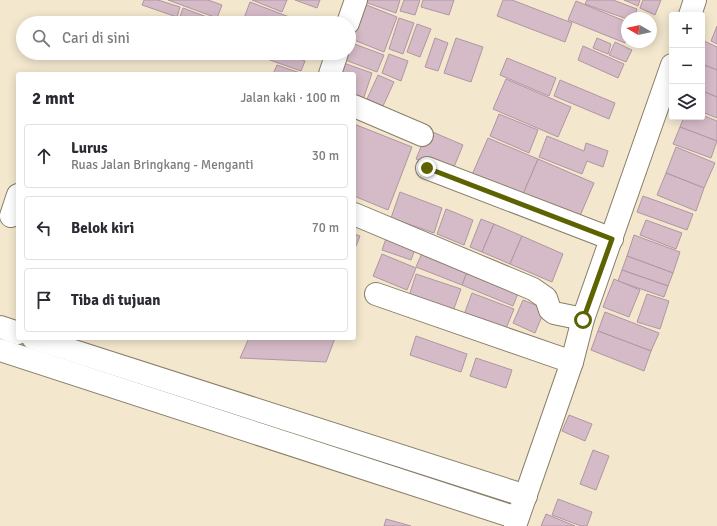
<!DOCTYPE html>
<html lang="id">
<meta charset="utf-8">
<style>
:root{--surface:#fff;--page:#f7f7f7;--text:#2b2b33;--muted:#7c7c81;--line:#e1e1e2}
body{margin:0;font-family:Signika,sans-serif;background:var(--page);color:var(--text)}
.controls{position:absolute;right:12px;top:12px;display:grid;overflow:hidden;border-radius:4px;box-shadow:0 2px 10px #0003}
.controls button{width:36px;height:36px;display:grid;place-items:center;padding:0;border:0;border-bottom:1px solid var(--line);background:var(--surface);color:var(--text);font:20px sans-serif}
.compass{position:absolute;left:621px;top:12px;width:36px;height:36px;border-radius:50%;background:var(--surface);box-shadow:0 2px 10px #0003;rotate:279deg}
.stop{position:absolute;width:12px;height:12px;margin:-9px;border:3px solid #5c6300;border-radius:50%;background:#fff}
.stop.end{background:#5c6300;border-color:#fff;box-shadow:0 1px 4px #0008}
.list{margin:0;padding:0;list-style:none}
h2{display:flex;justify-content:space-between;align-items:center;height:52px;margin:0;padding:0 16px;font-size:17px}
h2 small{font-size:13px;font-weight:400;color:var(--muted)}
.list li{display:grid;grid-template-columns:26px 1fr auto;gap:12px;align-items:center;box-sizing:border-box;height:64px;margin:0 8px 8px;padding:0 8px;border:1px solid var(--line);border-radius:4px}
.list b{display:block;font-size:15px;white-space:nowrap}
.list p{margin:0;font-size:13px;white-space:nowrap;color:var(--muted)}
.list em{font-size:13px;font-style:normal;color:var(--muted)}
.icon{flex:none;width:22px;height:22px;fill:none;stroke:currentColor;stroke-width:2;stroke-linecap:round;stroke-linejoin:round}
.map{position:relative;flex:none;width:717px;height:526px;overflow:hidden}
.search{position:absolute;background:var(--surface);box-shadow:0 2px 10px #0003;left:16px;top:16px;width:340px;height:44px;display:flex;align-items:center;gap:10px;box-sizing:border-box;padding:0 14px;border-radius:22px;color:var(--muted);font-size:15px}
.panel{position:absolute;background:var(--surface);box-shadow:0 2px 10px #0003;left:16px;top:72px;width:340px;height:268px;border-radius:4px}
.map>svg:first-child{display:block}
.building{fill:#d5bac7;stroke:#b096a2}
.lines{fill:none;stroke-linecap:round;stroke-linejoin:round}
.minor-casing{stroke:#897e68;stroke-width:24}
.major-casing{stroke:#897e68;stroke-width:24}
.minor{stroke:#fff;stroke-width:22}
.major{stroke:#fff;stroke-width:22}
.route{stroke:#5c6300;stroke-width:5}
</style>
<div class="map">
<svg width="717" height="526" viewBox="0 0 717 526">
<rect width="100%" height="100%" fill="#f3e7ce"/>
<g class="building">
<polygon points="144,0 158,0 180,7 177,17 142,5"/>
<polygon points="168,0 208,0 222,5 217,18"/>
<polygon points="252,0 287,0 282,12"/>
<polygon points="295,0 320,0 317,8"/>
<polygon points="362,0 400,0 396,13 362,1"/>
<polygon points="404,0 420,0 415,15 400,11"/>
<polygon points="423,0 454,0 449,15 421,7"/>
<polygon points="503,0 512,0 572,23 565,42 497,16"/>
<polygon points="587,0 613,0 637,9 634,18 627,18 627,19 585,4"/>
<polygon points="624,0 640,0 638,6"/>
<polygon points="643,0 661,0 655,15 640,8"/>
<polygon points="576,1 627,22 627,39 625,43 568,20"/>
<polygon points="250,2 305,23 247,23 243,21"/>
<polygon points="359,2 397,17 384,52 349,38 349,29"/>
<polygon points="183,8 215,20 214,23 188,23 179,20"/>
<polygon points="399,18 414,23 403,54 389,49"/>
<polygon points="417,24 431,29 420,57 407,52"/>
<polygon points="717,26 717,44 711,41"/>
<polygon points="435,38 448,43 438,71 425,67"/>
<polygon points="456,38 483,47 471,82 444,73"/>
<polygon points="597,38 611,44 608,54 593,48"/>
<polygon points="702,40 717,47 717,70 702,64"/>
<polygon points="349,42 384,55 377,72 340,58 342,53 349,53"/>
<polygon points="615,42 632,50 626,62 609,55"/>
<polygon points="583,46 624,64 618,78 578,60"/>
<polygon points="250,53 283,53 305,61 301,71"/>
<polygon points="389,54 408,61 401,81 382,73"/>
<polygon points="507,58 556,78 549,96 500,75"/>
<polygon points="338,61 372,73 363,100 354,97 354,74 333,74"/>
<polygon points="702,64 717,70 717,97 702,91"/>
<polygon points="277,65 303,74 273,74"/>
<polygon points="378,75 394,82 383,106 367,99"/>
<polygon points="506,79 571,107 558,137 493,109"/>
<polygon points="560,80 615,103 609,119 554,96"/>
<polygon points="702,91 717,97 717,118 702,112"/>
<polygon points="499,114 538,130 529,153 490,136"/>
<polygon points="702,115 717,121 717,141 680,127 684,117 702,117"/>
<polygon points="354,124 412,147 388,210 354,196"/>
<polygon points="680,127 717,141 711,158 673,144"/>
<polygon points="428,130 463,145 451,174 416,159"/>
<polygon points="547,136 584,151 586,143 608,151 603,167 587,161 582,174 539,157"/>
<polygon points="488,138 538,159 521,199 471,177"/>
<polygon points="676,147 715,163 704,188 666,173"/>
<polygon points="538,159 594,183 577,223 521,199"/>
<polygon points="666,173 704,188 696,211 657,195"/>
<polygon points="400,192 442,208 434,233 391,218"/>
<polygon points="643,196 693,214 687,230 637,212"/>
<polygon points="446,209 473,220 464,245 437,234"/>
<polygon points="481,219 494,224 482,252 470,247"/>
<polygon points="646,220 682,233 676,249 640,235"/>
<polygon points="494,224 522,236 510,264 482,252"/>
<polygon points="388,233 417,244 411,260 382,250"/>
<polygon points="354,234 360,236 354,251"/>
<polygon points="634,235 680,252 673,273 627,256"/>
<polygon points="522,236 563,254 552,282 510,264"/>
<polygon points="425,246 470,265 462,285 416,267"/>
<polygon points="382,254 416,268 407,290 373,276"/>
<polygon points="627,256 673,273 668,286 622,270"/>
<polygon points="470,265 521,286 513,306 462,285"/>
<polygon points="622,270 668,286 664,297 618,281"/>
<polygon points="416,274 461,289 452,314 408,299"/>
<polygon points="614,279 640,290 629,317 603,307"/>
<polygon points="472,293 514,309 503,336 462,320"/>
<polygon points="647,294 669,301 660,329 637,322"/>
<polygon points="523,300 545,309 535,333 513,323"/>
<polygon points="605,312 659,333 651,351 598,331"/>
<polygon points="598,331 651,351 644,371 591,350"/>
<polygon points="416,336 467,354 461,372 410,355"/>
<polygon points="249,338 335,338 326,362 240,358"/>
<polygon points="476,358 512,370 506,388 470,376"/>
<polygon points="569,415 592,424 585,441 562,431"/>
<polygon points="593,450 609,456 596,490 580,484"/>
<polygon points="558,499 592,512 587,526 581,526 552,515"/>
<polygon points="546,514 575,526 541,526"/>
<polygon points="386,519 411,526 384,526"/>
</g>
<g class="lines">
<defs>
<g id="minor">
<polyline points="348,23 356,0"/>
<polyline points="330,74 337,53"/>
<polyline points="354,106 422,135"/>
<polyline points="427,168 612,239"/>
<polyline points="354,214 533,289 546,298 550,310 554,313 583,319"/>
<polyline points="11,216 18,195"/>
<polyline points="376,294 572,362"/>
<polyline points="0,327 18,333"/>
<polyline points="33,338 526,496"/>
<polyline points="0,350 517,518"/>
</g>
<g id="major">
<polyline points="690,15 695,0"/>
<polyline points="515,526 572,362 583,319 672,65"/>
</g>
</defs>
<use href="#minor" class="minor-casing"/>
<use href="#major" class="major-casing"/>
<use href="#minor" class="minor"/>
<use href="#major" class="major"/>
</g>
<g class="lines">
<polyline class="route" points="427,168 612,239 583,320"/>
</g>
</svg>
<div class="controls">
<button>+</button>
<button>−</button>
<button><svg class="icon" aria-label="layers" viewBox="0 0 24 24"><path d="M12 4l9 5-9 5-9-5zM3 14l9 5 9-5"/></svg></button>
</div>
<svg class="compass" viewBox="-18 -18 36 36"><path d="M0-13l5 13h-10z" fill="#e53935"/><path d="M0 13l5-13h-10z" fill="#7c7c81"/></svg>
<div class="stop" style="left:583px;top:320px"></div>
<div class="stop end" style="left:427px;top:168px"></div>
<div class="search"><svg class="icon" aria-label="search" viewBox="0 0 24 24"><circle cx="10" cy="10" r="6"/><path d="M15 15l6 6"/></svg>Cari di sini</div>
<section class="panel">
<h2>2 mnt<small>Jalan kaki · 100 m</small></h2>
<ul class="list">
<li><svg class="icon" aria-label="ahead" viewBox="0 0 24 24"><path d="M12 20V5M6 11l6-6 6 6"/></svg><div><b>Lurus</b><p>Ruas Jalan Bringkang - Menganti</p></div><em>30 m</em></li>
<li><svg class="icon" aria-label="left" viewBox="0 0 24 24"><path d="M17 20v-9H6M10 6l-5 5 5 5"/></svg><div><b>Belok kiri</b></div><em>70 m</em></li>
<li><svg class="icon" aria-label="arrive" viewBox="0 0 24 24"><path d="M6 21V4h12l-3 4 3 4H6"/></svg><div><b>Tiba di tujuan</b></div></li>
</ul>
</section>
</div>
